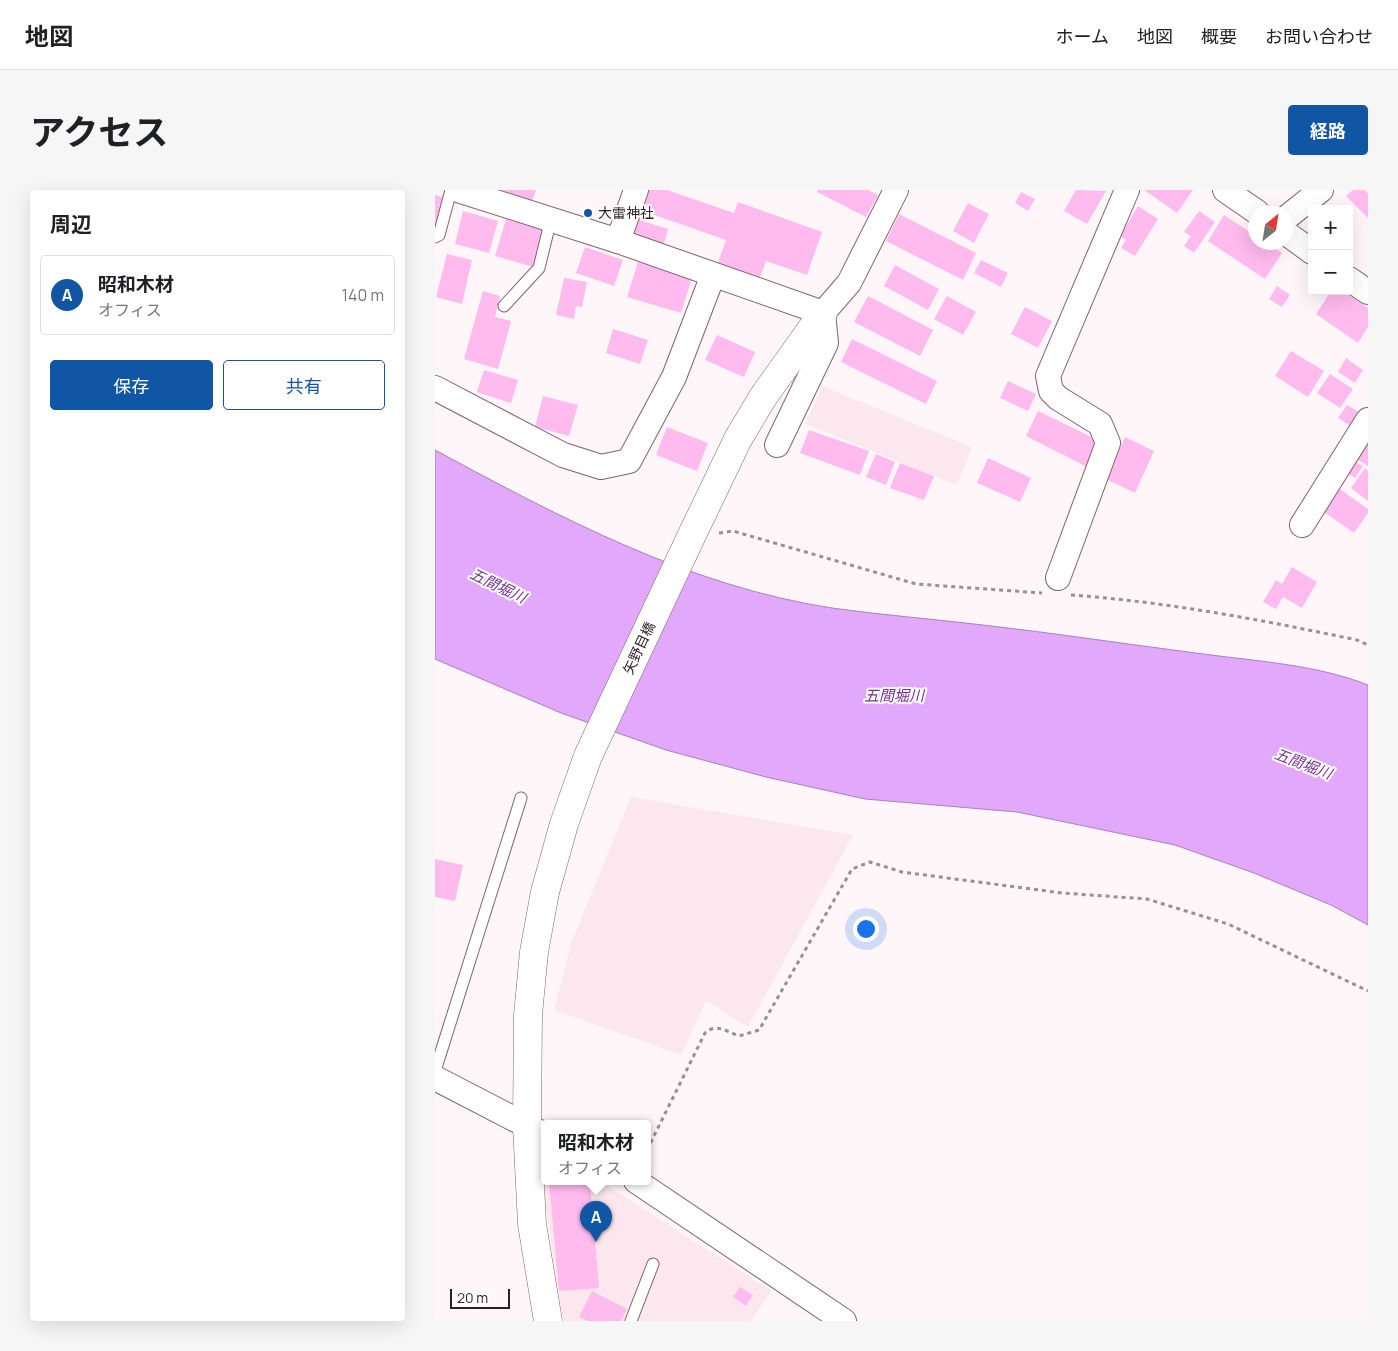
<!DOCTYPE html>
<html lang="ja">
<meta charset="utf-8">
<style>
:root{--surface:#fff;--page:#f6f6f6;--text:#202124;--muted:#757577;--line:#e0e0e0;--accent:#1155a5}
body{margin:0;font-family:Manrope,"Noto Sans JP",sans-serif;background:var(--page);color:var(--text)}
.controls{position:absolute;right:15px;top:15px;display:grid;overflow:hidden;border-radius:5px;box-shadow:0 5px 20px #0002}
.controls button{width:45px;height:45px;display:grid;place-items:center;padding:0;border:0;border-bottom:1px solid var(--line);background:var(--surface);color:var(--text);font:25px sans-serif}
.compass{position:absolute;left:813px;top:15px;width:45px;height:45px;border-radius:50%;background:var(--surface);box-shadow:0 5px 20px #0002;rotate:30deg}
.scale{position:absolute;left:15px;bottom:12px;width:60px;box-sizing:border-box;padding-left:5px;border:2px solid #2d1e24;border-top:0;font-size:14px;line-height:18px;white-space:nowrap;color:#2d1e24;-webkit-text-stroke:4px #fff;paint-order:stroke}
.you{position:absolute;left:430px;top:738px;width:18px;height:18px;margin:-12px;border:4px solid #fff;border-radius:50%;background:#1a73e8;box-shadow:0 0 0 8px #1a73e833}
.badge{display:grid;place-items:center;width:32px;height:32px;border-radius:50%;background:var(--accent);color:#fff;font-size:16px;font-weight:700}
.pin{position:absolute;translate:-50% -41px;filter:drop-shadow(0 1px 2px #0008)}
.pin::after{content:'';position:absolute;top:26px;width:18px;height:15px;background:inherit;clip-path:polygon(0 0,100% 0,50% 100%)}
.popup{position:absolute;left:106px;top:930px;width:110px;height:65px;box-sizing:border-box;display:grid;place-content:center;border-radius:5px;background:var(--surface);filter:drop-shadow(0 1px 4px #0005);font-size:16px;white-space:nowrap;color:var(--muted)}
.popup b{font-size:19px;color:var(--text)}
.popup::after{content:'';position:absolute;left:50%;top:100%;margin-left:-10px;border:10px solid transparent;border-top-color:var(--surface)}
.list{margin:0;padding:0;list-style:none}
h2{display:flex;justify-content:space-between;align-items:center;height:65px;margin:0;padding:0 20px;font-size:21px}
h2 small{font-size:16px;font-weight:400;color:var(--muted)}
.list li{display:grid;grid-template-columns:32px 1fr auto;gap:15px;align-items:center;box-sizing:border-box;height:80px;margin:0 10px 10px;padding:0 10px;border:1px solid var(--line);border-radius:5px}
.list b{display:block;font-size:19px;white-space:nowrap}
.list p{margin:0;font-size:16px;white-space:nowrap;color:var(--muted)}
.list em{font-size:16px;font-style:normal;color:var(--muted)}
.actions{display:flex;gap:10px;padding:15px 20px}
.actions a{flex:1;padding:11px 0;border:1px solid var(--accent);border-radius:5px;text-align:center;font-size:18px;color:var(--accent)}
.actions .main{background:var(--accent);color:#fff}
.map{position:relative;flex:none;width:933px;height:1131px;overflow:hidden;border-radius:5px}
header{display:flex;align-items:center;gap:30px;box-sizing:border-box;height:70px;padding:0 25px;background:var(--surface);border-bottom:1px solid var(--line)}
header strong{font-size:24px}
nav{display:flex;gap:28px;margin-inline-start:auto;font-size:18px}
.intro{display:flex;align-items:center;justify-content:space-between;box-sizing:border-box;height:120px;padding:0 30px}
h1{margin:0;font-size:35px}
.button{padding:12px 22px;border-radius:5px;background:var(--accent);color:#fff;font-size:18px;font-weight:700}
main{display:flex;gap:30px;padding:0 30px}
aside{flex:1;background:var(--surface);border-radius:5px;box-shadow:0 5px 20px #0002}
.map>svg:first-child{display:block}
.built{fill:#fce7ee}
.water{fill:#e2a8fb;stroke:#ac7fba}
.building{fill:#ffbaee}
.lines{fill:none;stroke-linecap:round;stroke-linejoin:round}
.lane-casing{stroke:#84616e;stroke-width:13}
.street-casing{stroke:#84616e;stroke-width:26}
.secondary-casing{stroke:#84616e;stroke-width:29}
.path{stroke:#9a8e92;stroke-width:3;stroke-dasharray:4 4;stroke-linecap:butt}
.lane{stroke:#fff;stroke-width:11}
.street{stroke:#fff;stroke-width:24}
.secondary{stroke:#fff;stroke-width:28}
.poi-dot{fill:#1155a5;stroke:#fff;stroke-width:2}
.labels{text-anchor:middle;stroke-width:4;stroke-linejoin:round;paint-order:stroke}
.poi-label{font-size:14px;fill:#2d1e24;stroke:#fff;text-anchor:start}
.street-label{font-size:14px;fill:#2d1e24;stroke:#fff}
.water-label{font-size:15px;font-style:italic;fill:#753190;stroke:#fff}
</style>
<header>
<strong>地図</strong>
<nav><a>ホーム</a><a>地図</a><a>概要</a><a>お問い合わせ</a></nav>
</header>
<div class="intro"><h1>アクセス</h1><a class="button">経路</a></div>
<main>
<aside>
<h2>周辺<small></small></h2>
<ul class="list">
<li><span class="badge">A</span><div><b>昭和木材</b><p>オフィス</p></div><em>140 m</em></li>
</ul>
<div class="actions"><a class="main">保存</a><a>共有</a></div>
</aside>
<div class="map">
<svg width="933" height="1131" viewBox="0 0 933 1131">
<rect width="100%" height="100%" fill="#fff6f9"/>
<g class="built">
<polygon points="387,196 537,257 522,295 371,234"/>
<polygon points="196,607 418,645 313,837 271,811 246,865 119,820 137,751"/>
<polygon points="110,981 110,991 165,991 337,1101 316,1131 129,1131 124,1108 106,982"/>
</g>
<path class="water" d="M0 260C126 328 254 396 397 418 447 425 498 429 548 435 619 443 690 454 761 463 818 471 880 474 933 495V735L896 715 819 683 740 655 582 622 430 609 331 587 231 560 126 523 0 469Z"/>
<g class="building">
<polygon points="67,0 101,0 97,12"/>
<polygon points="212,0 232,0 299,23 303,12 387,42 372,85 331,71 323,93 281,78 291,50 205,20"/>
<polygon points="383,0 433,0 443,5 431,27 382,2"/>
<polygon points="641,0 671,1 652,34 629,21"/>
<polygon points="709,0 758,0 742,23"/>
<polygon points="918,0 933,0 933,28 911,6"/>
<polygon points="586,2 600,9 593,21 580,13"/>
<polygon points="0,5 11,8 0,44"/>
<polygon points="533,13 554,24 539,53 518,41"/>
<polygon points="703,16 723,29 700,66 686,58 691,50 685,46"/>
<polygon points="28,21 63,31 54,63 20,54"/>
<polygon points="764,21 780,32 759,63 749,56 756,46 749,42"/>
<polygon points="464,24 541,63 528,90 451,51"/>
<polygon points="789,25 821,46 821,52 831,52 847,63 830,89 773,51"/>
<polygon points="198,28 233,39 228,57 193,47"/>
<polygon points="71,29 112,41 102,78 60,66"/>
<polygon points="150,57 188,70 179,96 141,83"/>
<polygon points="12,64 37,70 27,114 1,107"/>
<polygon points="546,70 573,83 566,97 539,83"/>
<polygon points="203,72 257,88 246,123 192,107"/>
<polygon points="460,75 504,99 493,120 449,96"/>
<polygon points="129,88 152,92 147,117 141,116 139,129 121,125"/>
<polygon points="842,96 855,105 847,117 834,109"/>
<polygon points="48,101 65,106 60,127 76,131 63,179 29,169"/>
<polygon points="896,101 908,101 933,118 933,137 923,153 881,124"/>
<polygon points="433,106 498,140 485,166 419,132"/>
<polygon points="512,106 541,122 528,145 499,129"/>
<polygon points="590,117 617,131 603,158 576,144"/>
<polygon points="178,139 213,150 205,174 171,163"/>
<polygon points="282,145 320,162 309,187 270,170"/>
<polygon points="417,149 502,191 491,214 406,172"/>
<polygon points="856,161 889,181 873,207 840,186"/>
<polygon points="911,168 928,180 920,193 903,182"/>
<polygon points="49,180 83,190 76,213 42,202"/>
<polygon points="895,184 918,199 905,218 882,203"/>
<polygon points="573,191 601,204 593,221 565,208"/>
<polygon points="108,206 143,215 134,246 100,237"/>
<polygon points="912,215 930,226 922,240 903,228"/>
<polygon points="603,221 669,253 656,279 591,246"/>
<polygon points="232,237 273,253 262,281 221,265"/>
<polygon points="374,240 434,261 425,285 365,263"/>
<polygon points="690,247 719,261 700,303 671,289"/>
<polygon points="933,250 933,276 921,269"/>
<polygon points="441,264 460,272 451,295 431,287"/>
<polygon points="553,268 596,288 585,312 542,293"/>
<polygon points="921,272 928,276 920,288 913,284"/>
<polygon points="465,273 499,286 489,310 455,298"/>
<polygon points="930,278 933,281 933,311 916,298"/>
<polygon points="905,299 933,319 933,323 919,343 889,322"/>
<polygon points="857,377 882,392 867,418 848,407 841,419 828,412 841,390 847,394"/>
<polygon points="0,669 28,675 20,711 0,707"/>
<polygon points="114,991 155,991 164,1098 124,1101"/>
<polygon points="305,1097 318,1105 311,1116 298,1107"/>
<polygon points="157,1101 192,1119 186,1131 153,1131 144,1127"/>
</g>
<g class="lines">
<defs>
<g id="lane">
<polyline points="0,47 4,45 16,0"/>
<polyline points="69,116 104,78 116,29"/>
<polyline points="0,881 86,608"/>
<polyline points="196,1131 218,1074"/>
</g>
<g id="street">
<polyline points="23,0 183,51 388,123"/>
<polyline points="790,0 822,22"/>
<polyline points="851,28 886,0"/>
<polyline points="851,43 877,62"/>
<polyline points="183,51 201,0"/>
<polyline points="914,89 933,102"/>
<polyline points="0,198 128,265 166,277 194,271 239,187 278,85"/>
<polyline points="342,255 391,153 388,123 414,93 461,0"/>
<polyline points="867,335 933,230"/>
<polyline points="623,388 673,253 665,234 623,208 616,201 613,186 692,0"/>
<polyline points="0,888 110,945"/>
<polyline points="201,991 409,1131"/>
</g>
<polyline id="secondary" points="113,1131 97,1034 92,936 93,825 99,762 110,702 129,634 153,566 255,349 303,249 328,207 388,123"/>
</defs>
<use href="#lane" class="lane-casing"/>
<use href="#street" class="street-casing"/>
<use href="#secondary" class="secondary-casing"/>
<g class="path">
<polyline points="284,343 298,341 481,394 607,403"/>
<path d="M636 405C733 412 827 430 922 450L933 455"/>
<path d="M212 960 270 843C281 833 291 841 304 846L324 840 417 679 435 672 467 682 627 703 712 709 793 734 933 801"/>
</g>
<use href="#lane" class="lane"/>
<use href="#street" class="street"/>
<use href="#secondary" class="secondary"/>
</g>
<circle class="poi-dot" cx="153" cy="23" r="5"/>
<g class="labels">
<g class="poi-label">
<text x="163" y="28">大雷神社</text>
</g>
<g class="street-label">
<text transform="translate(204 458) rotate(-65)" y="5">矢野目橋</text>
</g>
<g class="water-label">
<text transform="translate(63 396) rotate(26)" y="5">五間堀川</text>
<text x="459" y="511">五間堀川</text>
<text transform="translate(868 574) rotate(21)" y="5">五間堀川</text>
</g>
</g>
</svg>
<div class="controls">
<button>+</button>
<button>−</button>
</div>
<svg class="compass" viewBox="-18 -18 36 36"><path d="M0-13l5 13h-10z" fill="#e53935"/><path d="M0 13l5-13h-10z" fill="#757577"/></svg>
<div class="scale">20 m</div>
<div class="you"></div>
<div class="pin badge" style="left:161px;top:1052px">A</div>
<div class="popup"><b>昭和木材</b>オフィス</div>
</div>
</main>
